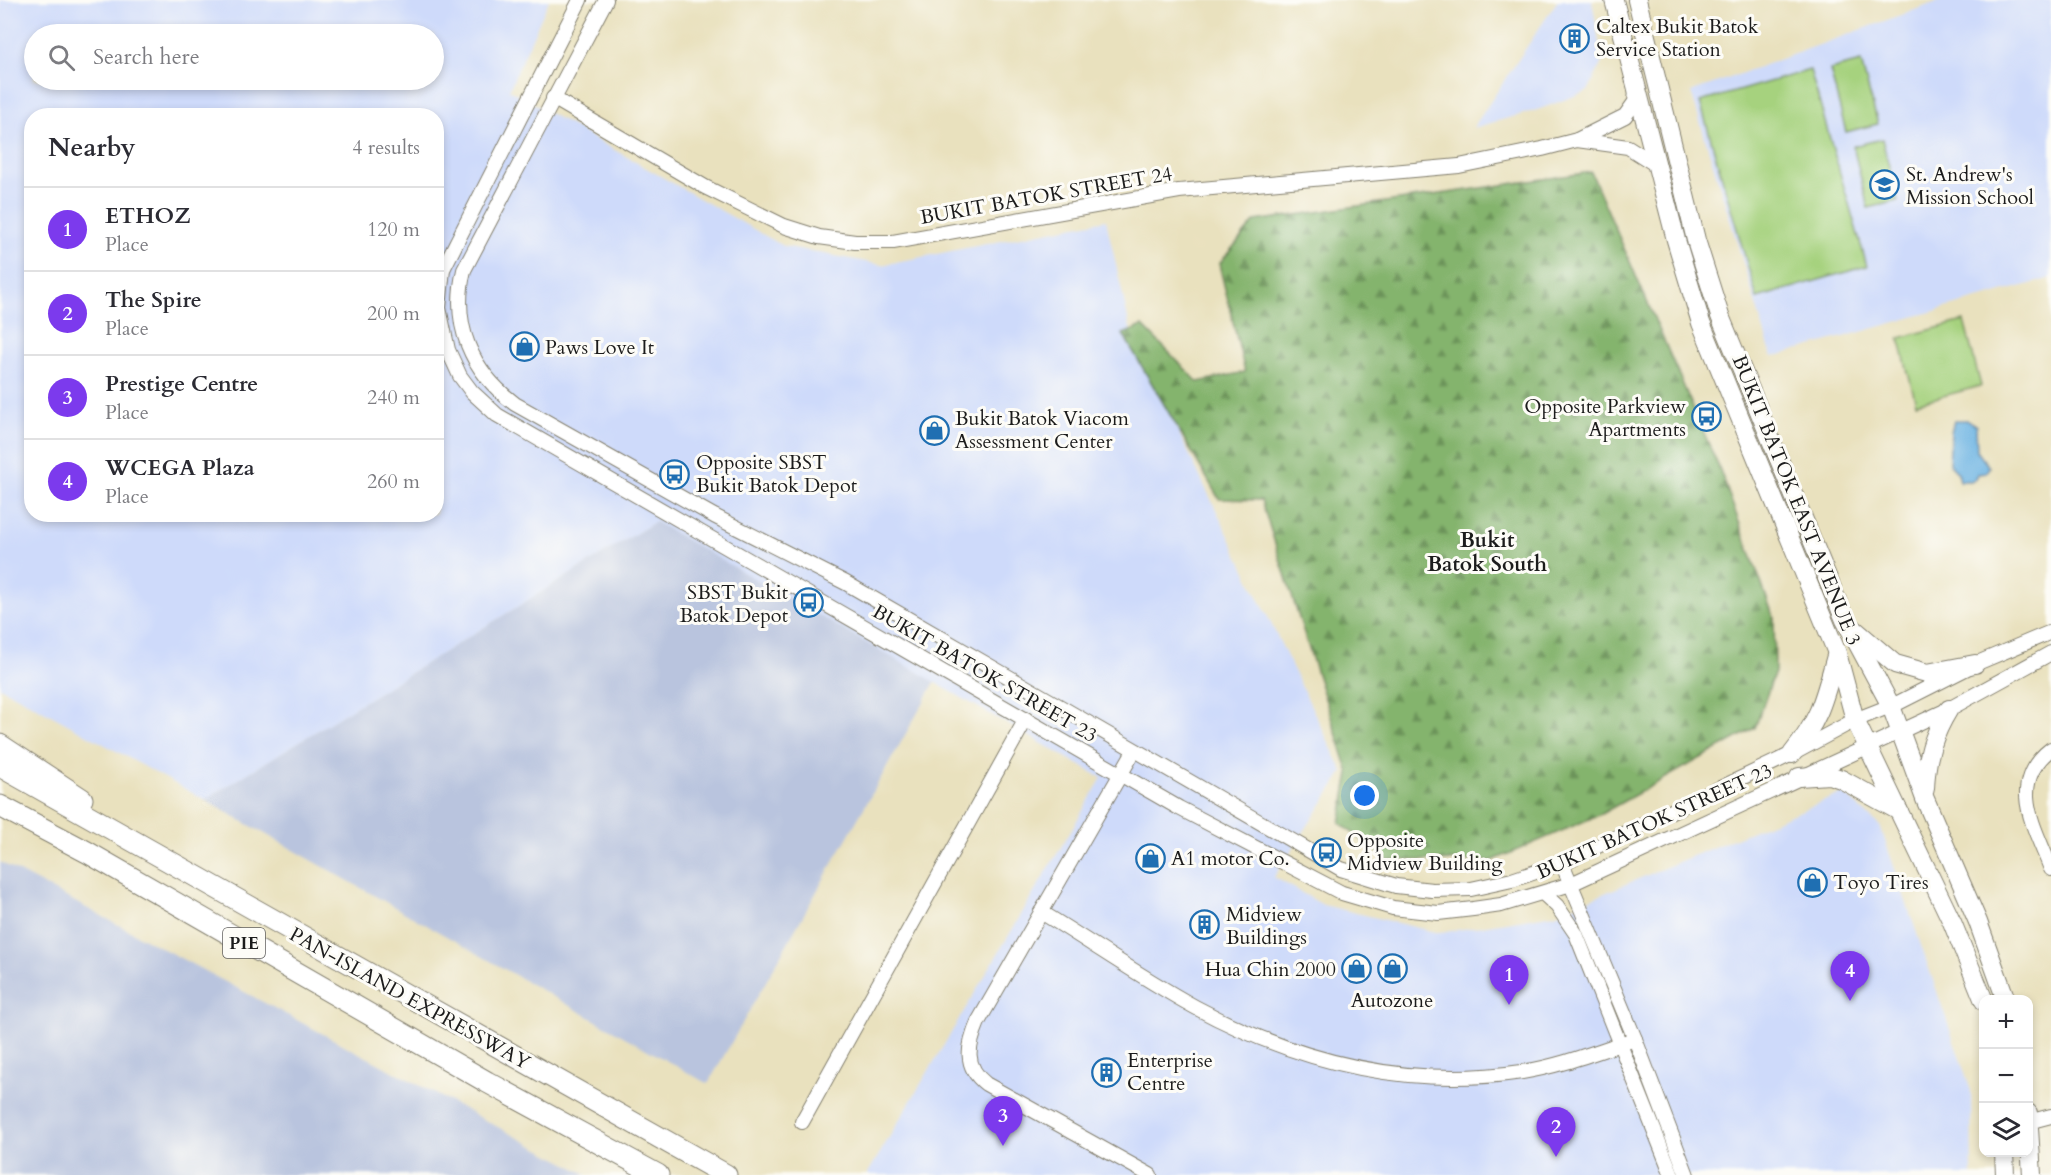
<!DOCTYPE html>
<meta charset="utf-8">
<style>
:root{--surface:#fff;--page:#f7f7f7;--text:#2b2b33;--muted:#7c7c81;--line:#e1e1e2;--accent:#7c3aed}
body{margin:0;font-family:Cardo,serif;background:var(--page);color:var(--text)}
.controls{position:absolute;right:18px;bottom:18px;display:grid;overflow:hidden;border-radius:12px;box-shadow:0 3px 9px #0003}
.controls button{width:54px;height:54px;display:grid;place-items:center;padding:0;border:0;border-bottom:2px solid var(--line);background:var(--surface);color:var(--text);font:30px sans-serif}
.you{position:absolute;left:1365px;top:796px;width:21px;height:21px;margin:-15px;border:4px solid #fff;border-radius:50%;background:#1a73e8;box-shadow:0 0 0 9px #1a73e833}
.badge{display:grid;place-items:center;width:39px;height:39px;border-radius:50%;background:var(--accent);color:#fff;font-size:20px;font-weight:700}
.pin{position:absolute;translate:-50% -50px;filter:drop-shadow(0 2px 3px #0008)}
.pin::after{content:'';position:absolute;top:32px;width:21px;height:18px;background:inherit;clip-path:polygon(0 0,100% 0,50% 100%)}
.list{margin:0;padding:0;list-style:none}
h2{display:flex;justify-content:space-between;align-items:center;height:78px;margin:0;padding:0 24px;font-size:26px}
h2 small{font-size:20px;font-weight:400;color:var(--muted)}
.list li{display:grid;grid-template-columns:39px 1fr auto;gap:18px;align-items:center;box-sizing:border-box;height:84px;padding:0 24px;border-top:2px solid var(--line)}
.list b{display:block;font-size:22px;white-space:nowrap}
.list p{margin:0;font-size:20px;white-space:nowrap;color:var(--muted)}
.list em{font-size:20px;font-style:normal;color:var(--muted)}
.icon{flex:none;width:33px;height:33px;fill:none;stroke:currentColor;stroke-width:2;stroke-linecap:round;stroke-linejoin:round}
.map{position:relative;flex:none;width:2051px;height:1175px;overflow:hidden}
.search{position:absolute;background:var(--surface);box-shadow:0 3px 9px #0003;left:24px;top:24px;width:420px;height:66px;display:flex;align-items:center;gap:15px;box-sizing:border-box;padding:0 21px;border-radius:33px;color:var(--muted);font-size:22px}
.panel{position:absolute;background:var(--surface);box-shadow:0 3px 9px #0003;left:24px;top:108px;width:420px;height:414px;border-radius:24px}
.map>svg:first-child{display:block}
.built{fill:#cedafa;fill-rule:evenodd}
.industrial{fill:#b9c4de}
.forest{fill:url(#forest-firs);stroke:#506844;stroke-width:1.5}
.pitch{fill:#a6d27e;stroke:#61774d;stroke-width:1.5}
.water{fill:#6ab2e2;stroke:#43677f;stroke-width:1.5}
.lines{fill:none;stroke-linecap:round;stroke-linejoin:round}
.minor-casing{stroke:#827e6d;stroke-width:16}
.major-casing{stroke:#827e6d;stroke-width:20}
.highway-casing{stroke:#827e6d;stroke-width:23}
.minor{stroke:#fff;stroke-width:14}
.major{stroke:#fff;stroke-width:18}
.highway{stroke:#fff;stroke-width:21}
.labels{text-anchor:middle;stroke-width:6;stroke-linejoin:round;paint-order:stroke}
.shield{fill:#fdfcf7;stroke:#605f5e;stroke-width:1.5}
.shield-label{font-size:18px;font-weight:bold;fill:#1c1c1c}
.poi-label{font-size:20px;fill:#1c1c1c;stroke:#fdfcf7;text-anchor:start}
.street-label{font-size:20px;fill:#1c1c1c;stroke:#fdfcf7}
.neighbourhood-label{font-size:21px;font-weight:bold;fill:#1c1c1c;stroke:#fdfcf7}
</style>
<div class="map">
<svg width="2051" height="1175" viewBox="0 0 2051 1175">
<defs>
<pattern id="forest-firs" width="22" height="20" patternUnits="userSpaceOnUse" patternTransform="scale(1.5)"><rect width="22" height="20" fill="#84b46d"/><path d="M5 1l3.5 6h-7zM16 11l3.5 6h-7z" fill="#6b9259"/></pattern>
</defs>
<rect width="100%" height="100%" fill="#fdfcf7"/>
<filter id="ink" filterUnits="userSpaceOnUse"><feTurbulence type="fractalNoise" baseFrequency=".0167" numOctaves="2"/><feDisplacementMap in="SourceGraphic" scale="12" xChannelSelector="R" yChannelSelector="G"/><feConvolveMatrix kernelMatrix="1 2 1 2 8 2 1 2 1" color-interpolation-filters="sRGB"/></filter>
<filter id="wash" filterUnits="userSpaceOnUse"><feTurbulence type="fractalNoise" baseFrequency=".008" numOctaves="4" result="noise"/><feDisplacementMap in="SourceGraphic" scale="24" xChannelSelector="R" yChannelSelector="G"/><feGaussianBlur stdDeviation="1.35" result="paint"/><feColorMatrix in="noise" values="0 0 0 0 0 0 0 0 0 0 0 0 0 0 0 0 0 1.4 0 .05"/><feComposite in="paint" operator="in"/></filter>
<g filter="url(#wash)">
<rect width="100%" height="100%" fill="#e9e1be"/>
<g class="built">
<path d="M0 0H549L509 90 783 246 882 265 1106 220 1134 346 1159 392 1343 772 1274 877 1323 905 1439 933 1555 914 1843 793 1880 826 1971 1091 1972 1175H867L1102 778 655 522 205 800 0 687ZM34 34H434V80H34ZM32 116H436V514H32Z"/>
<polygon points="1558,0 1592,0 1602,62 1588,91 1537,110 1473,128"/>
<polygon points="1942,0 2051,0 2051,278 1772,357 1691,92"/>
</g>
<g class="industrial">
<polygon points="655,522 935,682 708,1084 205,800"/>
<polygon points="0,862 588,1175 0,1175"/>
</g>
<polygon class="forest" points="1591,172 1720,470 1774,618 1775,672 1755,728 1601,814 1492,861 1388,860 1340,823 1349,773 1261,500 1219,499 1123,334 1143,326 1198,382 1245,372 1219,264 1255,221"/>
<g class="pitch">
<polygon points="1861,62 1878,124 1846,132 1830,70"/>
<polygon points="1810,70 1867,266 1757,298 1700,102"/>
<polygon points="1882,139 1898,201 1868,208 1853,146"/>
<polygon points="1964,321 1981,386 1916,403 1899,338"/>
</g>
<polygon class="water" points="1954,420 1968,420 1976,426 1977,451 1989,467 1986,473 1978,474 1973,481 1960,481 1958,473 1949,464 1951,432"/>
</g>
<g filter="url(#ink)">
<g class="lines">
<defs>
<g id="minor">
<polyline points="580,0 443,269 439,308 448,350 460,376 472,392 497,415 1179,808 1342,893 1393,908 1438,913 1473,909 1501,905 1571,884 1949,709 2051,653"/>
<path d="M606 0 464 270C451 325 471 371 515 404L714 516 846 583 1341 869 1396 886 1432 890 1471 889 1512 880 1562 863 1792 754 1855 720 1898 703 1975 664 2051 632"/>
<polyline points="553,98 705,187 784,226 819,237 855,242 893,242 1179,191 1459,166 1542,149 1577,140 1625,116 1635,102 1636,90"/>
<polyline points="1577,140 1628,147 1658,166"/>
<path d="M2051 749C2006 783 2035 827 2051 869"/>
<path d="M1134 751 978 1022C968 1046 963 1066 986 1084L1150 1175"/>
<polyline points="1562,863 1635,1039 1687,1175"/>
<polyline points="1544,894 1557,906 1576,934 1672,1175"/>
<path d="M1041 912C1092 943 1142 978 1195 1007 1297 1062 1407 1089 1522 1072 1561 1066 1598 1051 1635 1039"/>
<polyline points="802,1122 1026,719"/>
<polyline points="2028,1122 2051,1116"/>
</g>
<g id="major">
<polyline points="1614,0 1676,240 1701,323 1837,653 1855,720 1952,922 1984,1001"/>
<polyline points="1637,0 1696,240 1720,316 1845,620 1891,706 1925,799 1978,922 2006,1000"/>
<polyline points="1853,628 1895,664 1927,673 1975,664"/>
<path d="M1792 754C1821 718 1824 698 1836 656"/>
<polyline points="1799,777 1829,775 1841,779 1899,811"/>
<path d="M1925 789C1926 758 1933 735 1949 709"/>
<polyline points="2028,1113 2032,1175"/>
<polyline points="2004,1152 2005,1175"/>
</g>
<g id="highway">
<polyline points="0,745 82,799"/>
<polyline points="0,766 726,1175"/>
<polyline points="0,806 87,852 487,1082 658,1175"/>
</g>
</defs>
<use href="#minor" class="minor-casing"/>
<use href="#major" class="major-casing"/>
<use href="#highway" class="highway-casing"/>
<use href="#minor" class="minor"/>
<use href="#major" class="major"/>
<use href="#highway" class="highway"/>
</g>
</g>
<defs>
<symbol id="building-ring" viewBox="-11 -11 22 22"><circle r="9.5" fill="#fdfcf7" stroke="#1f6fb2" stroke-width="1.5"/><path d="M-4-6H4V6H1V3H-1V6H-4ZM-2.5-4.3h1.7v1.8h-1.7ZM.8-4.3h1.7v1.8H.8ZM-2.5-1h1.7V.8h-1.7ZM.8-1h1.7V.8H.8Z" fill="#1f6fb2"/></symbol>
<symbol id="school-ring" viewBox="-11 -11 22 22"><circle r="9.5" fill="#fdfcf7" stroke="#1f6fb2" stroke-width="1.5"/><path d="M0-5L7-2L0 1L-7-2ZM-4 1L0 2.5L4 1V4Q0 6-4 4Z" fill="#1f6fb2"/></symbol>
<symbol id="shop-ring" viewBox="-11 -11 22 22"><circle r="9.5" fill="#fdfcf7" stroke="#1f6fb2" stroke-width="1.5"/><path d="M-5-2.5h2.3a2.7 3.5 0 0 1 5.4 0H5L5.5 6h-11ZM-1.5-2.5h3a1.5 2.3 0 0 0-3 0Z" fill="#1f6fb2"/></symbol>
<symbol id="bus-ring" viewBox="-11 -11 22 22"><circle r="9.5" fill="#fdfcf7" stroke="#1f6fb2" stroke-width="1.5"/><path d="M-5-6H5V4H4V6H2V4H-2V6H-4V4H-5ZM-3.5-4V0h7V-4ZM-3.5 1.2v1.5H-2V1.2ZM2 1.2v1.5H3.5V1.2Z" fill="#1f6fb2"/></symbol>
</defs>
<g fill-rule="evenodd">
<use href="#building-ring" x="1558" y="22" width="33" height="33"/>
<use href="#school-ring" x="1868" y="168" width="33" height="33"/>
<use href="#shop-ring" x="508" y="330" width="33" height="33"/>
<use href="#bus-ring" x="1690" y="400" width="33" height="33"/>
<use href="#shop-ring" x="918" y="414" width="33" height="33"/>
<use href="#bus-ring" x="658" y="458" width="33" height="33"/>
<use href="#bus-ring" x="792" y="586" width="33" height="33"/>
<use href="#bus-ring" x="1310" y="836" width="33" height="33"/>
<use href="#shop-ring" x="1134" y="842" width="33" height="33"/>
<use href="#shop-ring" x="1796" y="866" width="33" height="33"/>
<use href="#building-ring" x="1188" y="908" width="33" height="33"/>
<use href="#shop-ring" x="1340" y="952" width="33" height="33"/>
<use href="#shop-ring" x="1376" y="952" width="33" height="33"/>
<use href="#building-ring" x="1090" y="1056" width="33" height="33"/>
</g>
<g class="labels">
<rect class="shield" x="223" y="928" width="42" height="30" rx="4.5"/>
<g class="shield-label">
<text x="244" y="949">PIE</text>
</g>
<g class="poi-label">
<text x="1596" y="33">Caltex Bukit Batok<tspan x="1596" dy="23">Service Station</tspan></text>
<text x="1906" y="181">St. Andrew's<tspan x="1906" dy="23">Mission School</tspan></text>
<text x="545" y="354">Paws Love It</text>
<text x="1686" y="413" text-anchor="end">Opposite Parkview<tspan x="1686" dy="23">Apartments</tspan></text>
<text x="955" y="425">Bukit Batok Viacom<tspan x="955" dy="23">Assessment Center</tspan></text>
<text x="696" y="469">Opposite SBST<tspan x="696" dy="23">Bukit Batok Depot</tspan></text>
<text x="788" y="599" text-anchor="end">SBST Bukit<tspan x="788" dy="23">Batok Depot</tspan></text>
<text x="1347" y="847">Opposite<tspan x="1347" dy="23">Midview Building</tspan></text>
<text x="1171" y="865">A1 motor Co.</text>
<text x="1833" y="889">Toyo Tires</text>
<text x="1226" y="921">Midview<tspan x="1226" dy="23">Buildings</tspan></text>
<text x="1336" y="976" text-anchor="end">Hua Chin 2000</text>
<text x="1392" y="1007" text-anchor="middle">Autozone</text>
<text x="1127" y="1067">Enterprise<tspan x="1127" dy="23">Centre</tspan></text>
</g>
<g class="street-label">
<text transform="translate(1046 195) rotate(-10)" y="7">BUKIT BATOK STREET 24</text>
<text transform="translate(1797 500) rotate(68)" y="7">BUKIT BATOK EAST AVENUE 3</text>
<text transform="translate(985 673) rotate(30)" y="7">BUKIT BATOK STREET 23</text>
<text transform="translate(1654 821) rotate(-24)" y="7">BUKIT BATOK STREET 23</text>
<text transform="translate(410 998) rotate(29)" y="7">PAN-ISLAND EXPRESSWAY</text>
</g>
<g class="neighbourhood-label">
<text x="1487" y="547">Bukit<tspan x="1487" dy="24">Batok South</tspan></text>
</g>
</g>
</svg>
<div class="controls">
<button>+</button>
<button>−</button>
<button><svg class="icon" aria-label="layers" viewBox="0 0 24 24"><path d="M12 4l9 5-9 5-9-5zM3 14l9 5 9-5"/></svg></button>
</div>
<div class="you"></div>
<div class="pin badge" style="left:1509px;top:1005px">1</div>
<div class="pin badge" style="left:1556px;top:1157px">2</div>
<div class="pin badge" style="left:1003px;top:1146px">3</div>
<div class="pin badge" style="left:1850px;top:1001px">4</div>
<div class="search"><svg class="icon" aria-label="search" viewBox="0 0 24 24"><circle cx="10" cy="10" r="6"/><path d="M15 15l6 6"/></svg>Search here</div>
<section class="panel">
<h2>Nearby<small>4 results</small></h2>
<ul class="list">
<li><span class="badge">1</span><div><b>ETHOZ</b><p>Place</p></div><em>120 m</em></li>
<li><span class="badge">2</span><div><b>The Spire</b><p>Place</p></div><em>200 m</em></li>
<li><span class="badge">3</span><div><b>Prestige Centre</b><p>Place</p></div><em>240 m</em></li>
<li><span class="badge">4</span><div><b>WCEGA Plaza</b><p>Place</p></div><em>260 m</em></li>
</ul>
</section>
</div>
